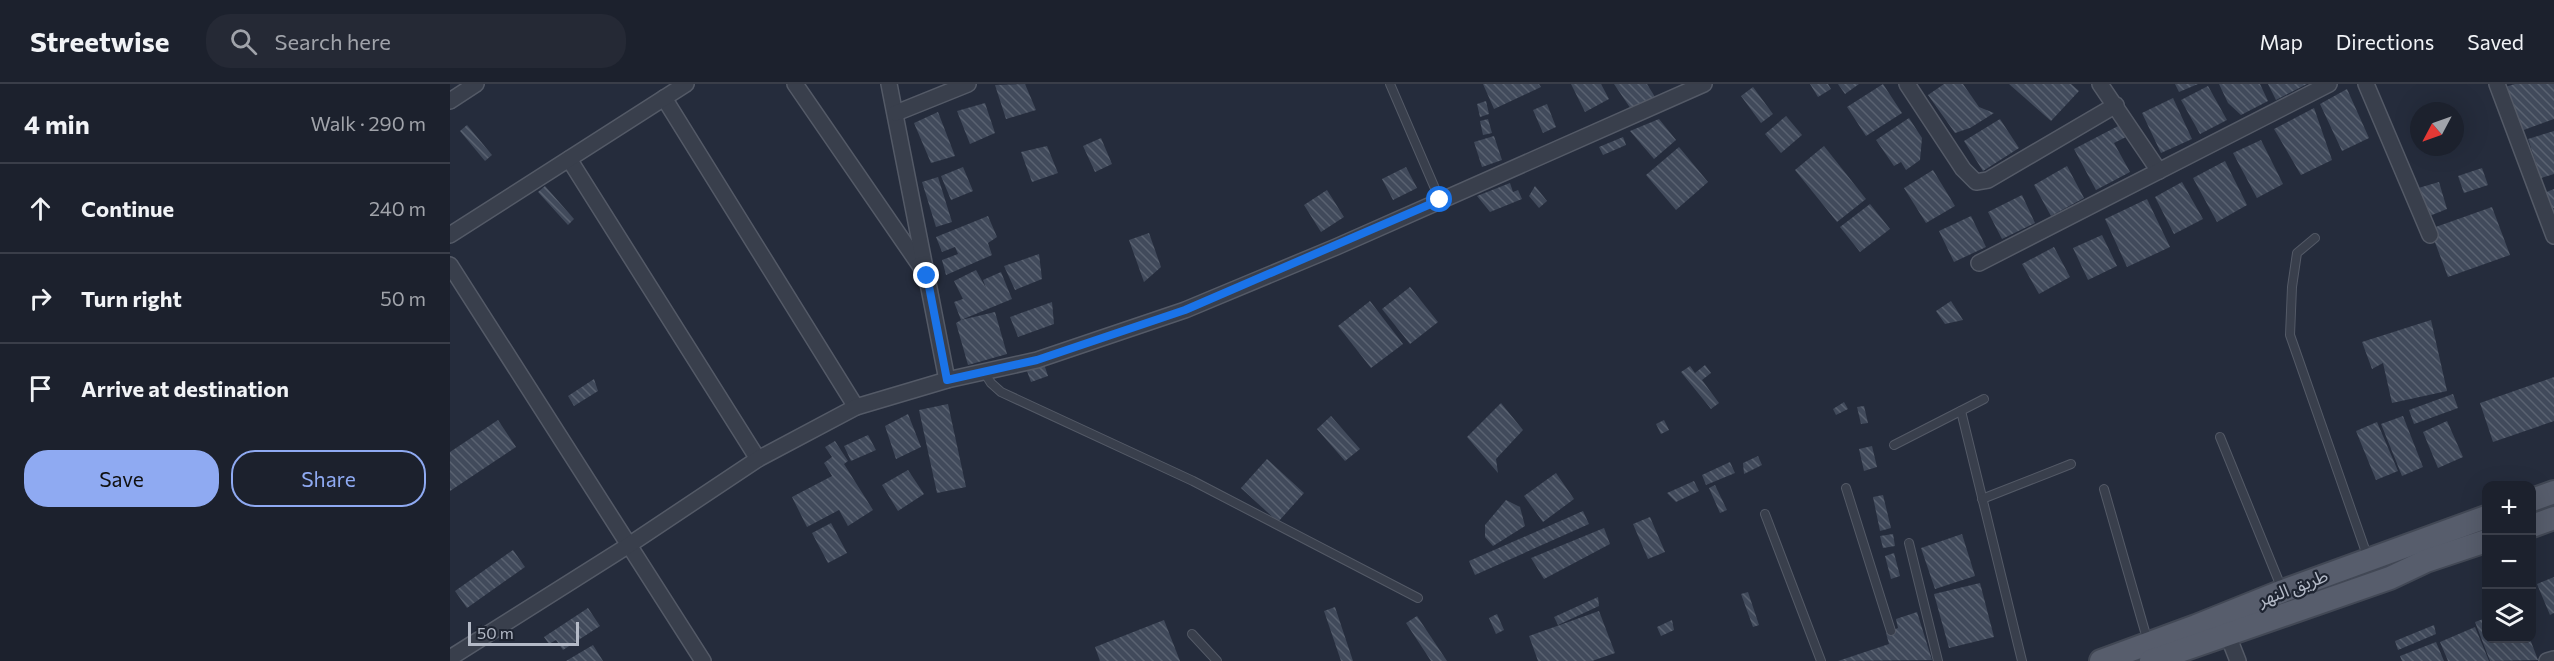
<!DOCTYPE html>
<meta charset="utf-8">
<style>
:root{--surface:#1c212d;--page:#252935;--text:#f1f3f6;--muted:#a0a3aa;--line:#3a3e49;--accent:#8faaf2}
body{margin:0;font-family:Commissioner,"Noto Sans Arabic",sans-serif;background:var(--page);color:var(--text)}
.controls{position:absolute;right:18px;bottom:18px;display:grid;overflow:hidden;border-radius:12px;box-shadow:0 6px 24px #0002}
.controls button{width:54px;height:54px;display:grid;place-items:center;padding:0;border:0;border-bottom:2px solid var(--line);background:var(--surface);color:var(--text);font:30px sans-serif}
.compass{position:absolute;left:1960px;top:18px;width:54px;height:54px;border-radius:50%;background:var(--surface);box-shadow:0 6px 24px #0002;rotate:229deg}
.scale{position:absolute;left:18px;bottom:15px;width:111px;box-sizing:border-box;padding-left:6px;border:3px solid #b4bac7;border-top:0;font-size:16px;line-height:21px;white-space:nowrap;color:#b4bac7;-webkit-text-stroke:4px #1e2431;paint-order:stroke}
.stop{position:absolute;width:18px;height:18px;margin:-14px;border:4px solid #1a73e8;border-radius:50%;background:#fff}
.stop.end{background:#1a73e8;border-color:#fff;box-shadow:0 2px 6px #0008}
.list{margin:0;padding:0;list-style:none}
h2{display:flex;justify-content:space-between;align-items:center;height:78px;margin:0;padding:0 24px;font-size:26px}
h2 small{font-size:20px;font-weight:400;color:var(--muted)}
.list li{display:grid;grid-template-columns:39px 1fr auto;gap:18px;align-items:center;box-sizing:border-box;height:90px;padding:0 24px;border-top:2px solid var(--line)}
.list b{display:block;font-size:22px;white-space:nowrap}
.list em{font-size:20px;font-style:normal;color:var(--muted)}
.actions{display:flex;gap:12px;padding:18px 24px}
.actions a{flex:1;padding:14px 0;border:2px solid var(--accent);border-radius:24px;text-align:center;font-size:21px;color:var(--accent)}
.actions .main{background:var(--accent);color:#111}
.icon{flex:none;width:33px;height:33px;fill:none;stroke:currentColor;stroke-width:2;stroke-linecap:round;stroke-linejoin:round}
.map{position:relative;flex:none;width:2104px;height:577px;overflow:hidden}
header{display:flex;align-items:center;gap:36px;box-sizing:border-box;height:84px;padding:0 30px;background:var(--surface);border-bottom:2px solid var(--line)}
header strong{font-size:28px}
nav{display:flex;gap:33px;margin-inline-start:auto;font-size:21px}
.search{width:420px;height:54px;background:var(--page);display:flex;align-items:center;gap:15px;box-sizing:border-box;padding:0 21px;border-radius:24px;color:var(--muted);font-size:22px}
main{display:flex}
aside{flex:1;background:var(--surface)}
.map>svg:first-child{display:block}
.building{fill:url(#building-back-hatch)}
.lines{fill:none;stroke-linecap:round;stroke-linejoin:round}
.lane-casing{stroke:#545a67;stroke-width:10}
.street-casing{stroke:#545a67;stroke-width:18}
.primary-casing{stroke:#424855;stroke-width:26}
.lane{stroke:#393f4c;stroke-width:8}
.street{stroke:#393f4c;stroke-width:15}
.primary{stroke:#575d6c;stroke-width:22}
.route{stroke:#1a73e8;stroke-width:8}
.labels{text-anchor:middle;stroke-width:4.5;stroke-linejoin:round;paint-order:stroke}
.street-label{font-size:18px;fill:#b4bac7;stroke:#1e2431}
</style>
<header>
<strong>Streetwise</strong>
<div class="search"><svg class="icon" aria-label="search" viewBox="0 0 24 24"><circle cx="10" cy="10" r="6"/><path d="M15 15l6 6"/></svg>Search here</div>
<nav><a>Map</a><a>Directions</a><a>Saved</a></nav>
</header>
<main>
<aside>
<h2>4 min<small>Walk · 290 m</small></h2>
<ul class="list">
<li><svg class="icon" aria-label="ahead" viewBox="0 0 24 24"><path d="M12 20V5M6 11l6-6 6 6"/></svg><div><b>Continue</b></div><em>240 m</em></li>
<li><svg class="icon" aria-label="right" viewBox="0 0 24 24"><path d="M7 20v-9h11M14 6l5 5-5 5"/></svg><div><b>Turn right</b></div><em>50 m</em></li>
<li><svg class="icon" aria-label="arrive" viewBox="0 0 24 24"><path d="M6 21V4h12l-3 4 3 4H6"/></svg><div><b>Arrive at destination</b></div></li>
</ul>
<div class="actions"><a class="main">Save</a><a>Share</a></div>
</aside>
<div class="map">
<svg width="2104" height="577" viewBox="0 0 2104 577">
<defs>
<pattern id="building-back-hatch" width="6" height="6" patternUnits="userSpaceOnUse" patternTransform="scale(1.5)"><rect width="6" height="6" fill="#414a5b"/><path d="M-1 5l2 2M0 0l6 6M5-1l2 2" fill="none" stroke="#5a6271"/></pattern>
</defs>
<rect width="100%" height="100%" fill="#252c3c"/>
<g class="building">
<polygon points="575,0 586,26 556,35 545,1"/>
<polygon points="1033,0 1089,0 1091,3 1044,25"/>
<polygon points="1121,0 1151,0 1159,15 1135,28"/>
<polygon points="1164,0 1197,0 1205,13 1183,28"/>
<polygon points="1360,0 1378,0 1381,5 1368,13"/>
<polygon points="1388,0 1409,0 1395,10"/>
<polygon points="1433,0 1452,29 1416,52 1397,23"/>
<polygon points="1494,0 1513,0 1529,23 1544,29 1520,44 1505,49 1478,11"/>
<polygon points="1559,0 1621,0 1629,7 1601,37"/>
<polygon points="1725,0 1748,0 1729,8"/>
<polygon points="1769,0 1810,0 1818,17 1791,31 1778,19"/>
<polygon points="1818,0 1857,0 1826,16"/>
<polygon points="2065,0 2104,0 2104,35 2071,47 2055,3"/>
<polygon points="1758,2 1777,36 1750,50 1731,16"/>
<polygon points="1303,3 1323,30 1311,39 1291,12"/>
<polygon points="1897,5 1919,54 1892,67 1870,20"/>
<polygon points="1723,14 1742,55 1711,69 1692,29"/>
<polygon points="1036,17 1039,30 1030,33 1027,20"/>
<polygon points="535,19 545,49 520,60 507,27"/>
<polygon points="1097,20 1106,43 1093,49 1083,26"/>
<polygon points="1864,24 1882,76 1851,91 1824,45"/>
<polygon points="488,28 505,72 481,79 464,39"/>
<polygon points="1336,32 1352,51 1331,69 1315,50"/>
<polygon points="1459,34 1472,54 1470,76 1456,86 1451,78 1444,82 1426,56"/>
<polygon points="1038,35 1042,49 1033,51 1030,37"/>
<polygon points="1209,35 1226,56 1204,75 1180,47"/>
<polygon points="1550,35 1569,64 1533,87 1514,57"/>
<polygon points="1672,40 1678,52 1664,59 1680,88 1646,106 1624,65"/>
<polygon points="17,41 42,71 35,77 10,47"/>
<polygon points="2104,47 2104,90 2091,94 2078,55"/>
<polygon points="1044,52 1052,76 1032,83 1024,58"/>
<polygon points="1173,53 1176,61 1153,71 1149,63"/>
<polygon points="651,54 662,80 645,88 633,62"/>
<polygon points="1811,56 1833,100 1807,114 1783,69"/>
<polygon points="597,62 608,89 582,98 571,68"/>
<polygon points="1374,62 1416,115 1387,138 1345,86"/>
<polygon points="1229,63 1258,98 1226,126 1196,91"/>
<polygon points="1775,77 1797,121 1767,138 1743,94"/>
<polygon points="1617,82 1634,114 1601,132 1584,101"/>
<polygon points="513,83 523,107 501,116 491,92"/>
<polygon points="956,83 967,104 943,116 932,95"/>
<polygon points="2032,84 2038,101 2014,109 2008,92"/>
<polygon points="1483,86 1505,122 1476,139 1454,104"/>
<polygon points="488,93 502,138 486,143 472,98"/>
<polygon points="1732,98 1753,135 1724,150 1705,113"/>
<polygon points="1989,98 1997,125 1977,133 1965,105"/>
<polygon points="1060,99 1063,108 1068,106 1072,115 1040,128 1027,112"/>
<polygon points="95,102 124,135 118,141 88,108"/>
<polygon points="1085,102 1097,117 1089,124 1079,112"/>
<polygon points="2104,105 2104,124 2100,125 2094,109"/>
<polygon points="877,106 894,133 871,148 854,121"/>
<polygon points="1572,111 1585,139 1552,155 1538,128"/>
<polygon points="1697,115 1720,163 1677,183 1655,135"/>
<polygon points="1420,120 1440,145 1410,168 1390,143"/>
<polygon points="2042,123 2060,171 1998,193 1980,145"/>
<polygon points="538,132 547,153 538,159 542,171 496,191 492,176 508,170 505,163 492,168 486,153"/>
<polygon points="1521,132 1536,163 1504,178 1489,147"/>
<polygon points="699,149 711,183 694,198 679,156"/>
<polygon points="1652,151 1667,182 1638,196 1623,164"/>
<polygon points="1604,163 1620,193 1589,210 1572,180"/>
<polygon points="589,170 592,195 565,206 554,182"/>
<polygon points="526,186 536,204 533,196 551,188 562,215 511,236 545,228 557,270 518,281 506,239 511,236 504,218 513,215 504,197"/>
<polygon points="960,203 988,238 960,260 932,225"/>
<polygon points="920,217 953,260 921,284 888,242"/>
<polygon points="1501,217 1513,236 1495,240 1486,227"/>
<polygon points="602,218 604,240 568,253 560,233"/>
<polygon points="1981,236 1997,307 1942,319 1933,279 1922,285 1912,258"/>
<polygon points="594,280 598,292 581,298 577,287"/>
<polygon points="1255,281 1261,289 1252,296 1269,319 1261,325 1231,288 1240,282 1245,289"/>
<polygon points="2104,293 2104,337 2043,358 2030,319"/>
<polygon points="144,295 148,307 124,322 118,312"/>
<polygon points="2003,310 2008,324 1964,340 1959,326"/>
<polygon points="1394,318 1398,325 1386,331 1383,325"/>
<polygon points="1051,319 1073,346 1046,375 1048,389 1017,353"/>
<polygon points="498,320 516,403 487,409 469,326"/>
<polygon points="1414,322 1418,339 1411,340 1407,323"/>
<polygon points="458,330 471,363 446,375 435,342"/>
<polygon points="881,332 910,365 895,377 867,345"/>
<polygon points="1953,332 1973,383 1952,392 1931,340"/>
<polygon points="48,336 66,363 0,407 0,368"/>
<polygon points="1214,336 1219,346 1211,350 1206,340"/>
<polygon points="1997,337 2013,373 1988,384 1973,348"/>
<polygon points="1927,338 1948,387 1926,396 1906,347"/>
<polygon points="418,351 426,366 401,377 394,362"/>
<polygon points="385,357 398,377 394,380 423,426 398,442 389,426 357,443 342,413 382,392 374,379 382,373 375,363"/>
<polygon points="1422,362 1427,383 1414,387 1409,365"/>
<polygon points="1308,372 1312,381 1294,390 1293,379"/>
<polygon points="817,375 854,409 828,438 791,404"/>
<polygon points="1280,378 1285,389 1256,401 1252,391"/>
<polygon points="458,386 474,410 448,427 432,401"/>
<polygon points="1106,389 1124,415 1093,438 1074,412"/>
<polygon points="1244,397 1249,407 1226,418 1217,409"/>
<polygon points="1265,401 1277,426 1270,429 1259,404"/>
<polygon points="1433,411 1441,444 1430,447 1423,413"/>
<polygon points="1056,416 1070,423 1075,442 1043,462 1035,453 1035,441"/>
<polygon points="1133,427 1139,440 1025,491 1019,477"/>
<polygon points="1200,433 1215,468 1198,475 1183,440"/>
<polygon points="381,439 397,469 378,479 362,449"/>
<polygon points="1154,444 1160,460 1094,495 1081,474"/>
<polygon points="1443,450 1445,462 1433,464 1430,452"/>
<polygon points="1512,450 1525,492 1485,505 1471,464"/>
<polygon points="63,466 75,483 17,524 5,507"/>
<polygon points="1444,469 1450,492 1441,495 1435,472"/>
<polygon points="2104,493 2104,529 2100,531 2087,500"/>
<polygon points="1530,499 1544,553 1499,564 1484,510"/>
<polygon points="1298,508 1309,541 1303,543 1291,510"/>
<polygon points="1148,513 1149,522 1108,541 1104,533"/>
<polygon points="885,523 903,577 891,577 874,527"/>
<polygon points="138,524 150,542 113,566 106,556 99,560 94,553"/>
<polygon points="1149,527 1165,569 1142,577 1088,577 1079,552"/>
<polygon points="1467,528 1482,576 1388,577 1439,560 1436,549 1448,544 1446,535"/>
<polygon points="1047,530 1054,546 1046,550 1039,534"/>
<polygon points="967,532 997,577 981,577 956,539"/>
<polygon points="2036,534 2037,555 2080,555 2088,576 2040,577 2025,538"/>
<polygon points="714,536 730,577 650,577 645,563"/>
<polygon points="1222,536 1224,546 1211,552 1207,543"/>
<polygon points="1984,541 1986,550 1948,566 1945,557"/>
<polygon points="2025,543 2039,577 1998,577 1990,558"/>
<polygon points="1986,558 1994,577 1952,577 1950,572"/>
<polygon points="143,561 153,577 116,577"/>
</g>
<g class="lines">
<defs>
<g id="lane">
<polyline points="940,0 990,116"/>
<polyline points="1865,154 1847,169 1842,203 1840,251 1918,474"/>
<polyline points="534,288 541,299 551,308 743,397 968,514"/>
<polyline points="1511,327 1572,577"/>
<polyline points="1770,353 1832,505"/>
<polyline points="1444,361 1534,315"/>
<polyline points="1396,404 1441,547"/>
<polyline points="1654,405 1698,558"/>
<polyline points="1532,415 1621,380"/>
<polyline points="1315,430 1371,577"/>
<polyline points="1459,459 1488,577"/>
<polyline points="742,550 767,577"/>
</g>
<g id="street">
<polyline points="345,0 473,186"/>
<polyline points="439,0 497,296"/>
<polyline points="1457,0 1513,85 1526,98 1538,96 1666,21"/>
<polyline points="1650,0 1709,87"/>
<polyline points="1916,0 1980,151"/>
<polyline points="2047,0 2104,152"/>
<polyline points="214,14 406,323"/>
<polyline points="0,17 26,0"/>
<polyline points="446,29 518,0"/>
<polyline points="119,75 308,375"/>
<polyline points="0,151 236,0"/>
<polyline points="1529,179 1879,0"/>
<polyline points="0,181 253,577"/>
<polyline points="1777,549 1788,577"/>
<polyline points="0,574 179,461 308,375 406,323 497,296 587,276 735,226 886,163 1254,0"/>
<polyline points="2097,577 2104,575"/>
</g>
<g id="primary">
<polyline points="2082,416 2104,408"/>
<polyline points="2082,442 2104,434"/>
<polyline points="1651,577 1746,542 1833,507 2036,433"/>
<polyline points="1701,577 1940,494 1976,477 2036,457"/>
</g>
</defs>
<use href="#lane" class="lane-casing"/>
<use href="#street" class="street-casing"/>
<use href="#primary" class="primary-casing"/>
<use href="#lane" class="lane"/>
<use href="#street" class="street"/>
<use href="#primary" class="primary"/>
</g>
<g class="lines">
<polyline class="route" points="477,192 497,296 587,276 735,226 990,116"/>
</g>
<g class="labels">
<g class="street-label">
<text transform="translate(1843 504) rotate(-21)" y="6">طريق النهر</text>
</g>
</g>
</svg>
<div class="controls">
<button>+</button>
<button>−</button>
<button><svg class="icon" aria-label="layers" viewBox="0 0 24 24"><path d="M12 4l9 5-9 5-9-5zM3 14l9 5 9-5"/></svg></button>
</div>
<svg class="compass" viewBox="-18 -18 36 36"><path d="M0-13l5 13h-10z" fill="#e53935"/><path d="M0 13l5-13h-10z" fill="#a0a3aa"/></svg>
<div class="scale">50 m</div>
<div class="stop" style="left:990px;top:116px"></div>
<div class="stop end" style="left:477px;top:192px"></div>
</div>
</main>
